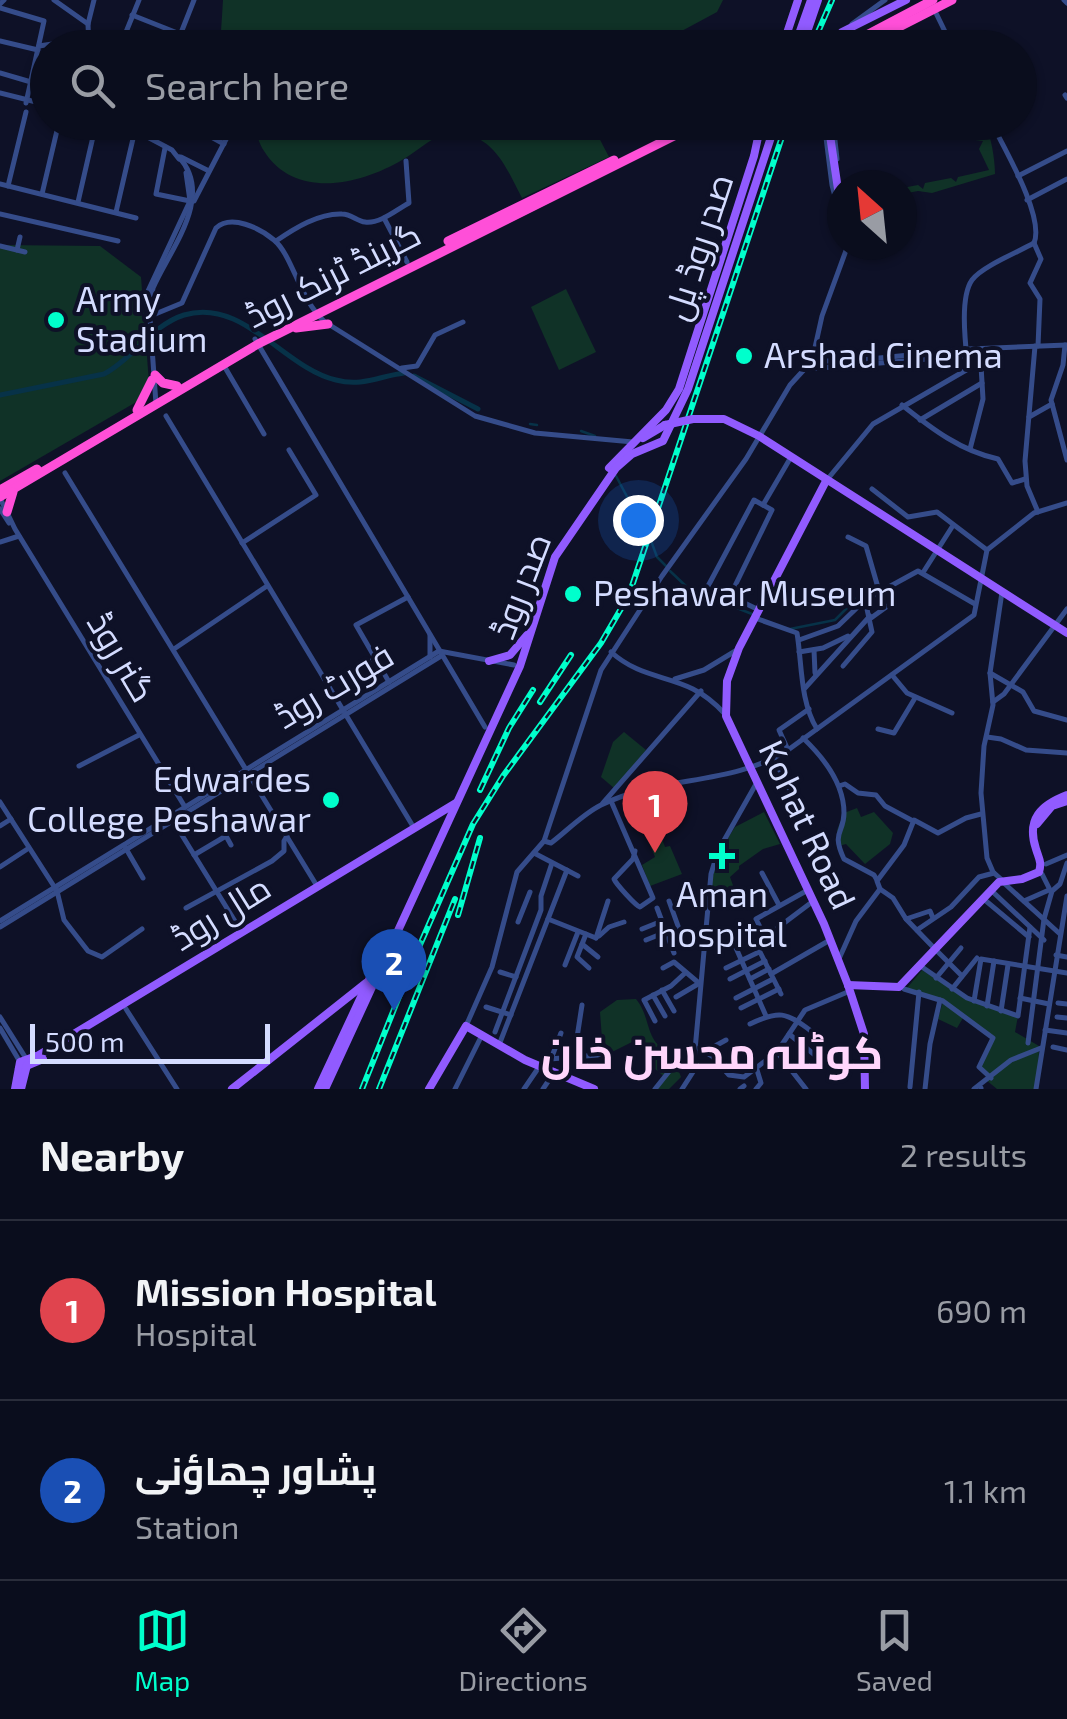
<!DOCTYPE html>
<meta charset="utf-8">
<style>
:root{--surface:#0a0d1d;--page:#131626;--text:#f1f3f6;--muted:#999ca4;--line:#2a2d3b;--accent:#0fc}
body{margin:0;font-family:"Exo 2",Cairo,sans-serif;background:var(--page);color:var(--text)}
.compass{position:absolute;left:827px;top:170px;width:90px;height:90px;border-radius:50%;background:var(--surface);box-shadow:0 2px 8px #0004;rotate:333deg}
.scale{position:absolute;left:30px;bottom:25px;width:240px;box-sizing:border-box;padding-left:10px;border:5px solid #d4dcff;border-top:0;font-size:28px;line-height:35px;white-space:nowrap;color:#d4dcff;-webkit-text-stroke:8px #0e1127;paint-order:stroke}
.you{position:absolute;left:638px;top:520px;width:35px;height:35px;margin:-25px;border:8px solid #fff;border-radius:50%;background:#1a73e8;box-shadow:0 0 0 15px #1a73e833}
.badge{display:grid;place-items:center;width:65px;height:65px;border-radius:50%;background:var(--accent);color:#fff;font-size:32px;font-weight:700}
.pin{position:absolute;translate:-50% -82px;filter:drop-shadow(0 2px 5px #0008)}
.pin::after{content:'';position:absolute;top:52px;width:35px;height:30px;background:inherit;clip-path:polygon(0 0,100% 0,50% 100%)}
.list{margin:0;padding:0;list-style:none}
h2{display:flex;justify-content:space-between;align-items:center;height:130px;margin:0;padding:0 40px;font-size:42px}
h2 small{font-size:32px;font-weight:400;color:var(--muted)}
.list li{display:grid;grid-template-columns:65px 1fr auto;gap:30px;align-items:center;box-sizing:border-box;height:180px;padding:0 40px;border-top:2px solid var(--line)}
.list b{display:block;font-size:38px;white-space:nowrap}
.list p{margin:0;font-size:32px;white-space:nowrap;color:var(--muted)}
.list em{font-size:32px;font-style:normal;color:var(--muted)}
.icon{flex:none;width:55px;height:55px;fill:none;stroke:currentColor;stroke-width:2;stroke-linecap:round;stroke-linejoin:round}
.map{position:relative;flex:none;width:1067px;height:1089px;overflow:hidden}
.search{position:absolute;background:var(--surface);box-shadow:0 2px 8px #0004;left:30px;right:30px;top:30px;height:110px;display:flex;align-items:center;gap:25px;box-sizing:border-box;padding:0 35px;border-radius:55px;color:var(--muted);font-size:38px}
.sheet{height:490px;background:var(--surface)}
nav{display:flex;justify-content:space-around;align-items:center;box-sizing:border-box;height:140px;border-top:2px solid var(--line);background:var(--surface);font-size:28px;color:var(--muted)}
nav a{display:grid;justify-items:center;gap:5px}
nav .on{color:var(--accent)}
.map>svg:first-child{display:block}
.green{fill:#103227}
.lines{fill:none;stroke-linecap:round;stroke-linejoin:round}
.stream{stroke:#073248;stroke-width:2.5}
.canal{stroke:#073248;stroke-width:5}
.minor{stroke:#354c8a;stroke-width:5}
.major{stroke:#915bff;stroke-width:8}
.highway{stroke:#ff4fd8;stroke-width:9}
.rail-casing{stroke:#0fc;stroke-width:6}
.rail{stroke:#0e1127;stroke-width:2.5;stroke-dasharray:8;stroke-linecap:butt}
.major-bridge{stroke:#915bff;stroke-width:8}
.poi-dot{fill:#0fc;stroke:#0e1127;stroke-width:4}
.labels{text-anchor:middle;stroke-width:8;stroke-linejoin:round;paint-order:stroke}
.street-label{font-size:35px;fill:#d4dcff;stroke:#0e1127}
.poi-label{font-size:35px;fill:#d4dcff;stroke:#0e1127;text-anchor:start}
.district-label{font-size:45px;font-weight:bold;fill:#ffd6fc;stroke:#0e1127}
</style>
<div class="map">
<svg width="1067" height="1089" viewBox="0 0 1067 1089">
<rect width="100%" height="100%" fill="#0e1127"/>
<g class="green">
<polygon points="223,0 723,0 717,12 652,47 220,47"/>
<path d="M252 123H613L595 130 609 157 522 198C509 174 499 145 470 135 441 124 424 148 402 160 360 185 295 200 264 151 258 143 257 131 252 123Z"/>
<path d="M967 123H985C991 136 995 159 995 174L932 193 918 191 902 194V188L918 185 923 189 925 183 951 178 956 182 958 177 989 170 979 149 983 141 975 140Z"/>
<polygon points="0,245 100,246 141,277 149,383 138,401 0,481"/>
<polygon points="566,289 596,352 559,370 531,307"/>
<polygon points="624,732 646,750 614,788 601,777 613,742"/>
<polygon points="857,808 861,817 874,812 893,833 890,844 865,864 846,844 839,846 837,830 844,813"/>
<polygon points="764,812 780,844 763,849 739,866 739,869 730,877 734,888 708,895 719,852 735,827"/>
<polygon points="659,831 665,847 670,846 682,874 650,886 642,865 655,857 647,837"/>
<polygon points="922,970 957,992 1018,1016 1015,1032 1039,1046 1038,1089 997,1089 986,1080 989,1076 978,1065 992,1039 963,1018 957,1028 938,1019 943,1001 907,988"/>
<path d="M636 999C652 1018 644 1044 672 1053L681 1077 669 1089H655L666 1078 649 1064 656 1050 640 1044 638 1039 612 1052 602 1039 600 1012 617 1000Z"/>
</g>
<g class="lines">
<g class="stream">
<polyline points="530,424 537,425"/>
<polyline points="581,431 595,436"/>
<polyline points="616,476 647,534"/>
<polyline points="650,538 657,557 666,566"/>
<polyline points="670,571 689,589 752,614"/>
<polyline points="790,629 835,620 858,597"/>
</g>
<g class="canal">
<polyline points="414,376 478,409"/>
<path d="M0 395 104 374C133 359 152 325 184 315 243 297 284 368 336 380 362 387 380 376 404 373"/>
</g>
<g class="minor">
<polyline points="54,0 88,24"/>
<polyline points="1064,0 1067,3"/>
<polyline points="0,4 4,0"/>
<polyline points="0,8 44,21 26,103"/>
<polyline points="934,9 953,48"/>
<polyline points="132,15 180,34"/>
<polyline points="852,24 885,0"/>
<polyline points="0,41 38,50"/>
<polyline points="39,46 79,40"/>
<polyline points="89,48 88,24 94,0"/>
<polyline points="125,48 124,37 139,0"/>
<polyline points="175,48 194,0"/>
<path d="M869 48C900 34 915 23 943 48"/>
<polyline points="0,73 31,82"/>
<polyline points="0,93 48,105"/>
<polyline points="1065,95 1067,98"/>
<polyline points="119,122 172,150 179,159"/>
<polyline points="184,122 224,144"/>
<polyline points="824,122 832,185 837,204"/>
<polyline points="833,122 837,159"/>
<path d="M991 122C1004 148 1045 217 1034 243"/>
<polyline points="165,148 156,194 190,201"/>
<polyline points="181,157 209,171"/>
<polyline points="186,173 190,201"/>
<polyline points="1018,176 1067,151"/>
<polyline points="0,184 136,218"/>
<polyline points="8,186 26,112"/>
<polyline points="42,194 59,122"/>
<polyline points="1027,200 1067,179"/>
<polyline points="78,202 95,128"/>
<polyline points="116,212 135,130"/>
<polyline points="0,214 118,241"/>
<polyline points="384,218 407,262"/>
<path d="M276 241C295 228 319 213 342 214 351 214 357 221 365 222 380 224 396 210 409 203L406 161"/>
<polyline points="1034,243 1041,259 1030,283 1040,299 1038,346"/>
<polyline points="0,246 25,252"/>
<polyline points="17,250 20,237"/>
<path d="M151 300 153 288C170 249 215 197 179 157"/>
<path d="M148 317 182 303 216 228C231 214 260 228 274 240 293 256 299 299 325 322L475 416 535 433 633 442"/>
<polyline points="255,339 485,727"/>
<polyline points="1065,345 1063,365 1051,400 1067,460"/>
<polyline points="1035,346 1025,461 1027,486 1038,512"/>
<polyline points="812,361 849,361 970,349 1067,345"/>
<polyline points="223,364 264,434"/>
<polyline points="402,368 417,366 435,335 463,322"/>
<polyline points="806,369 966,356"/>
<polyline points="156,404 148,291 190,201 194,201 235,122"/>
<path d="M902 405C932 429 961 451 998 459L1012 483 1025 479"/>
<polyline points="166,416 414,828"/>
<polyline points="1029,417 1052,404"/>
<polyline points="920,420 982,383"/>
<polyline points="970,449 983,399 980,349"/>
<polyline points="65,473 317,886"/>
<path d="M826 481 873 424 968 369C966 348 959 298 972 280 981 267 1018 252 1034 243"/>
<polyline points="872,489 908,517 937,512 987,550"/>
<polyline points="0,498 15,529 185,807"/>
<polyline points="763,505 791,457"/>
<polyline points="0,509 9,523"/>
<polyline points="848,537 866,546 879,591"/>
<polyline points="0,542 19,536"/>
<polyline points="242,543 316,495 289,450"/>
<polyline points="924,571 952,527"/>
<polyline points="707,588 754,500 772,510 730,596 759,610"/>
<polyline points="1002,592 990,673 993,705 984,746 981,793 987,858 993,872 1002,880"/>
<path d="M755 618 797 633C802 663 800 702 817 729"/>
<polyline points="871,618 889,605"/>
<polyline points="799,640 838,626 865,600 918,571 975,604"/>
<polyline points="174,649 267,586"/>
<polyline points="814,650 815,673"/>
<polyline points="439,651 514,665"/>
<path d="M611 652C649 686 685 670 724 713"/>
<polyline points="799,652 823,648 848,636"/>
<polyline points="430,657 430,635"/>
<polyline points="843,666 872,632 865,600"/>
<polyline points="990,673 1023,692 1034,711 1067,720"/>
<polyline points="349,675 376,658"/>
<polyline points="892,675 907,693 952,713"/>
<polyline points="675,679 704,670 737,650"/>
<polyline points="389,682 356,625 408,597"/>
<polyline points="805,688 870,616"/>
<polyline points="993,702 1004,694 1067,609"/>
<polyline points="878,729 894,733 915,698"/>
<polyline points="987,737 1001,739 1026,750 1067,753"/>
<path d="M803 738C823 757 844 784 844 813 844 834 831 831 844 859L874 875 877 880"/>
<polyline points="788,750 779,730 809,709"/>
<polyline points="774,759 794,798"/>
<polyline points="79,766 139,735"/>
<polyline points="839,786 845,784 858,793 876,795 885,806 913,821"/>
<path d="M611 801 653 898 640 907C636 906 616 884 614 879L633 859 635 851"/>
<polyline points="0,802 57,891 64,920 88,951 102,957 142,929"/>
<polyline points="603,803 701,691"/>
<polyline points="172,819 241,931"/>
<polyline points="0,826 11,819"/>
<path d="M544 841 551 843C568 830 583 814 601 805 660 776 733 785 788 750L974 615 987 550 1034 513 1067 503"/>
<polyline points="125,847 143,878"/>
<polyline points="534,853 578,876"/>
<polyline points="194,855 226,836 231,845"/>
<polyline points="1046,864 1067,855"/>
<polyline points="0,867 29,848"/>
<polyline points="762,873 779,905"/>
<polyline points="1042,874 1050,890"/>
<polyline points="1005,884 1060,934"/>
<polyline points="880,889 893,898 906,919 934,948"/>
<polyline points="994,893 1044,940"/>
<polyline points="669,901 682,937"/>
<polyline points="986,901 1029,937"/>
<polyline points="1024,901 1049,890"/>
<polyline points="186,908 272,861 284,851 284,841 287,836"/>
<polyline points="657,908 674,953"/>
<polyline points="548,919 596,938"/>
<polyline points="906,919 930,911 933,918"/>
<polyline points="0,921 439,651"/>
<polyline points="518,922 530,892"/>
<polyline points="0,927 441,656"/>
<polyline points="642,929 662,921"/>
<polyline points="917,930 951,907 979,877 994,873"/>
<polyline points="763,933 756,919 808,890"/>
<polyline points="586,934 577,957 589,968"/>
<polyline points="599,936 609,927 624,922"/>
<polyline points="596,938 608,901"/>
<polyline points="646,940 666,932"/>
<polyline points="753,940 736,948 766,1016"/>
<polyline points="582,944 598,957"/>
<polyline points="936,950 962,976"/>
<polyline points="1056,955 1067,957"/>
<polyline points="838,961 856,921 880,889 877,881 904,845 914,820 938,833 966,818 981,814"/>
<polyline points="565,965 578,932"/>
<polyline points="922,967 967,998 1018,1016 1030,927"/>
<polyline points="663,968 674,962 700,984"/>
<polyline points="726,968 759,952"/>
<polyline points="500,972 516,977"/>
<polyline points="771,974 830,940"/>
<polyline points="936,978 961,948"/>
<polyline points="730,979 765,961"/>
<polyline points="750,979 769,969"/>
<polyline points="904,989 943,1001 993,1038 979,1067 991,1078"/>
<polyline points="952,989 977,958"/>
<polyline points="662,990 674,1011"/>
<polyline points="781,994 756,944 812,902"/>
<polyline points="653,995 665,1016"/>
<polyline points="676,997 698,984"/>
<polyline points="736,998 773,979"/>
<polyline points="1020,998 1049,1004"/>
<polyline points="974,1001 981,959 1067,973"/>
<polyline points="1058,1003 1067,1004"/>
<polyline points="987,1006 994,961"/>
<polyline points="486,1007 511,1015"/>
<polyline points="741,1008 779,989"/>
<polyline points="126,1009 177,1089"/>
<polyline points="1001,1011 1008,965"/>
<polyline points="0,1017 27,1060"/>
<polyline points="1057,1017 1067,1018"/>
<polyline points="655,1021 644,1000 671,986 684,974"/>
<path d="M750 1024C779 1010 786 1012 811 1031"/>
<polyline points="466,1026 492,967 517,872 544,841 601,670 662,576 746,459 790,385 812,361 822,316 848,245"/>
<polyline points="0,1028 20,1062"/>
<polyline points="1045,1030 1067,1033"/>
<polyline points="495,1032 541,910 541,896 552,863"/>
<polyline points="789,1034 837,1073"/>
<polyline points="1028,1043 1044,919 1052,891 1060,884 1067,863"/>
<polyline points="499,1045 567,870"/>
<polyline points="1053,1047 1067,1050"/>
<polyline points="706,1051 726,1040"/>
<polyline points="777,1052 806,1089"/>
<polyline points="574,1057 582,1005"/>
<polyline points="551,1059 561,1033"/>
<polyline points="542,1067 550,1059 597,1055 610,1051"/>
<polyline points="910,1087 919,992"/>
<polyline points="455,1089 482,1035"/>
<polyline points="524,1089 539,1067"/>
<polyline points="543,1089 555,1071"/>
<polyline points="655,1089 687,1049 695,1046 712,1056 729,1075 744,1077 777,1052 805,1010 850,991"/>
<polyline points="682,1089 693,1072 711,874 718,851 756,784"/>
<polyline points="740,1089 744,1086"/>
<polyline points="756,1089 761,1083 757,1070"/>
<polyline points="925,1089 930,1044 940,1000"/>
<polyline points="974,1089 1011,1060 1041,1048"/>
<polyline points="981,1089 981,1088"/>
<polyline points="1036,1089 1067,896"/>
</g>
<g class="major">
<polyline points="782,48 798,0"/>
<polyline points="794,48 811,0"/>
<polyline points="808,48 804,41 818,0"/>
<polyline points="828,122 842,216"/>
<polyline points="693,419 724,419 759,436 1067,633"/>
<polyline points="643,438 665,425"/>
<polyline points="609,468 666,410 679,389 754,156 760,128 758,122"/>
<polyline points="826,481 739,648 727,681 726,716 824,924 848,985 864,1034 865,1089"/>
<polyline points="489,661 510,655 527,635"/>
<polyline points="1037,824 1052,806 1067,801"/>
<path d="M848 985 899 987 999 882 1022 879 1039 872C1042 862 1039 859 1036 849 1026 819 1041 805 1067 795"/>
<polyline points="19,1069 43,1059"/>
<polyline points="15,1089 20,1062 39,1055 456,803"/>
<polyline points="21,1089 27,1065"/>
<polyline points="232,1089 366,983"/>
<polyline points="318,1089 381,954"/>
<polyline points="325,1089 520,666 555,557 616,468 632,454 663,441 688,389 776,122"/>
<polyline points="429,1089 466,1026 525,1060 594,1089"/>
</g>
<g class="highway">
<polyline points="842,48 933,0"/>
<polyline points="858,48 952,0"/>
<polyline points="448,241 614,160"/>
<polyline points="296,328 328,324"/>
<polyline points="155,375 163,383 177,386"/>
<polyline points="137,410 152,380"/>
<polyline points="0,490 37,469"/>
<polyline points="0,497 258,344 702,122"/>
<polyline points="7,512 13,492"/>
</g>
<defs>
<g id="rail">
<polyline points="811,48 832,0"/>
<polyline points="540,702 571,655"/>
<polyline points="480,790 509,728 533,690"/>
<polyline points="458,915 480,838"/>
<polyline points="362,1089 419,947 473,824 503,776 601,643 629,595 787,122"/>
<polyline points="379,1089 455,899"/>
</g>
</defs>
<use href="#rail" class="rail-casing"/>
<use href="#rail" class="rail"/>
<g class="major-bridge">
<polyline points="826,48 842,32 906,0"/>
<polyline points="665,425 693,419"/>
</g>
</g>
<g class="poi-dot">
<circle cx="56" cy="320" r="10"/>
<circle cx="744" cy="356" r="10"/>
<circle cx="573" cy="594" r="10"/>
<circle cx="331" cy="800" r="10"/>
<path d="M717 841h10v10h10v10h-10v10h-10v-10h-10v-10h10z"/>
</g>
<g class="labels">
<g class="street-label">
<text transform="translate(699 247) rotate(-72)" y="12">صدر روڈ پل</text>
<text transform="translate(333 275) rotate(-27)" y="12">گرینڈ ٹرنک روڈ</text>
<text transform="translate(521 586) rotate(-69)" y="12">صدر روڈ</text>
<text transform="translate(121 657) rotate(59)" y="12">گنر روڈ</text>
<text transform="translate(334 686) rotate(-31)" y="12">فورٹ روڈ</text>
<text transform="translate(807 825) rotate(65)" y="12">Kohat Road</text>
<text transform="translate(221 913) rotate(-32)" y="12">مال روڈ</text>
</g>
<g class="poi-label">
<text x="76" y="312">Army<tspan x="76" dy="40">Stadium</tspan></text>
<text x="764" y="368">Arshad Cinema</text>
<text x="593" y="606">Peshawar Museum</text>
<text x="311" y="792" text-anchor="end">Edwardes<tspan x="311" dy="40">College Peshawar</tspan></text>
<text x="722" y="907" text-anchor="middle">Aman<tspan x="722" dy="40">hospital</tspan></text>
</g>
<g class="district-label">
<text x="712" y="1069">کوٹلہ محسن خان</text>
</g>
</g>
</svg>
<svg class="compass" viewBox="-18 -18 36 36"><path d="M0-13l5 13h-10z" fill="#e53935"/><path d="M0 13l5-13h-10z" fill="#999ca4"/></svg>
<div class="scale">500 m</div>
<div class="you"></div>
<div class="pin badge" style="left:655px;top:853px;background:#e0444e">1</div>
<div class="pin badge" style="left:394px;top:1011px;background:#1a4fb4">2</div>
<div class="search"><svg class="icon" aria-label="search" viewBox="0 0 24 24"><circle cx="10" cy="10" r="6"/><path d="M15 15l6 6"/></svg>Search here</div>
</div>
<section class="sheet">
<h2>Nearby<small>2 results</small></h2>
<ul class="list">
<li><span class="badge" style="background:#e0444e">1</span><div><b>Mission Hospital</b><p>Hospital</p></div><em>690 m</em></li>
<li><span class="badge" style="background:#1a4fb4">2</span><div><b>پشاور چھاؤنی</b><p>Station</p></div><em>1.1 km</em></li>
</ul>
</section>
<nav>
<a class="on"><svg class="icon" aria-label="map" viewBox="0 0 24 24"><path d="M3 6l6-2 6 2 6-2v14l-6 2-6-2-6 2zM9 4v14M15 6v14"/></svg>Map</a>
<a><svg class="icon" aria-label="directions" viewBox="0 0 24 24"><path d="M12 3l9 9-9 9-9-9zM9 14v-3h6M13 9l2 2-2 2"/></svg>Directions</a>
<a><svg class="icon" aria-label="saved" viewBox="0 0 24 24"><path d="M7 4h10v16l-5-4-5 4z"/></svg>Saved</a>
</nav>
